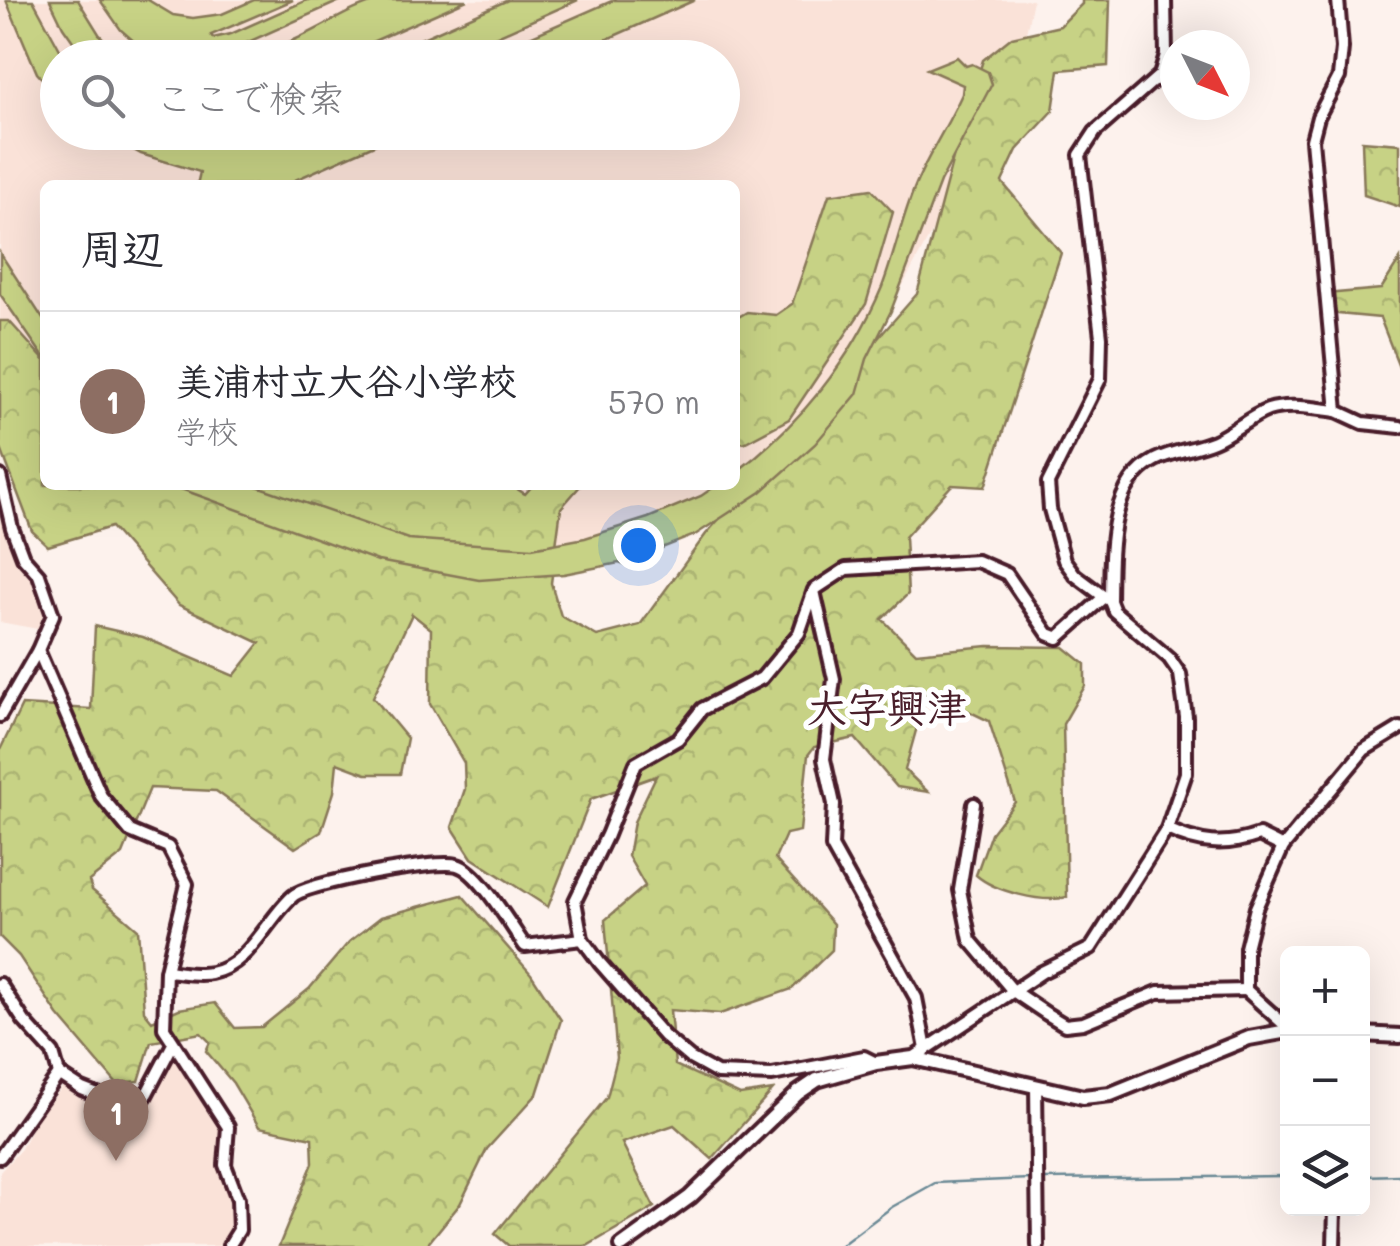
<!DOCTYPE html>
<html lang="ja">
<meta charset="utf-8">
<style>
:root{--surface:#fff;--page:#f2f2f3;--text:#2b2b33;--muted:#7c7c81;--line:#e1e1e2;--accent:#7c3aed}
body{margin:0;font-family:Mali,"Klee One",sans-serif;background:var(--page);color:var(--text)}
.controls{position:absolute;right:30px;bottom:30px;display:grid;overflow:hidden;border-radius:15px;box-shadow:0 10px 40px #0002}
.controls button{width:90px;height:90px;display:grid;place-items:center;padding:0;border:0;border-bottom:2px solid var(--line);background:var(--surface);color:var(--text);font:50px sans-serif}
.compass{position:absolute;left:1160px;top:30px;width:90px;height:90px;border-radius:50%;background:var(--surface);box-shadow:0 10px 40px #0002;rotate:132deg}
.you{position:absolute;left:638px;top:545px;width:35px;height:35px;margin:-25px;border:8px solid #fff;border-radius:50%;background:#1a73e8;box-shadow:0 0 0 15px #1a73e833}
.badge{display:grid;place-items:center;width:65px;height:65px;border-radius:50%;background:var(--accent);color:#fff;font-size:32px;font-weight:700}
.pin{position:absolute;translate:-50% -82px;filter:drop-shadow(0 2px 5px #0008)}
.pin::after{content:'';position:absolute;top:52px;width:35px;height:30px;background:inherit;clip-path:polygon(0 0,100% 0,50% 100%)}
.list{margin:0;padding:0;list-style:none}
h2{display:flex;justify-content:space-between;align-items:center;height:130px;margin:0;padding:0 40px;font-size:42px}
h2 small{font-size:32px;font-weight:400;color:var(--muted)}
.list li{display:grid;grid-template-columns:65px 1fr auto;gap:30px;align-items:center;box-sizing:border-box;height:180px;padding:0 40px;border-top:2px solid var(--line)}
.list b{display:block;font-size:38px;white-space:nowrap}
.list p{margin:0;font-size:32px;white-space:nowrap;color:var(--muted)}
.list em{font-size:32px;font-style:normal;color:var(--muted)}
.icon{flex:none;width:55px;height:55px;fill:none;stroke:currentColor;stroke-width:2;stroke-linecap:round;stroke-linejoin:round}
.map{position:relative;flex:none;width:1400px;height:1246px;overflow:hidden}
.search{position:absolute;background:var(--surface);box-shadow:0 10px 40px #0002;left:40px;top:40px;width:700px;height:110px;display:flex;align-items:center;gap:25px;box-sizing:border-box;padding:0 35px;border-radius:55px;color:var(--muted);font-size:38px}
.panel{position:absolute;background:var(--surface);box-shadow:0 10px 40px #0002;left:40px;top:180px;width:700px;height:310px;border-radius:15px}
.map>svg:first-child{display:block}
.built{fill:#fae2d8;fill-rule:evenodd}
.forest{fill:url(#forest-crowns);stroke:#887858;stroke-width:2.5}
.pitch{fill:#c7d285;stroke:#887858;stroke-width:2.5}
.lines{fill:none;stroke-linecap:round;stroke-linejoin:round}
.stream{stroke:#6a8995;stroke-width:2.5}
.minor-casing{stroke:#4a1f2b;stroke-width:18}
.tertiary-casing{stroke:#4a1f2b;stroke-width:20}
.minor{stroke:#fff;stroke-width:10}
.tertiary{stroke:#fff;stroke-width:12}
.labels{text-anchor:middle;stroke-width:10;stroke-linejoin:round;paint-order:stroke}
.quarter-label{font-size:40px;font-weight:bold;fill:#4a1f2b;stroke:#fff}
</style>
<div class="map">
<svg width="1400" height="1246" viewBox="0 0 1400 1246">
<defs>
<pattern id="forest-crowns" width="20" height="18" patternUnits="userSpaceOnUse" patternTransform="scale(2.5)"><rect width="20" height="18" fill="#c7d285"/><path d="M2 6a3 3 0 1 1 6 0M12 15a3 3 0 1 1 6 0" fill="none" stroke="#acb473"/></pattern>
</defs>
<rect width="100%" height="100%" fill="#fdf2ed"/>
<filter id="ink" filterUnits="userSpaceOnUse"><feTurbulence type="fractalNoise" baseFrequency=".01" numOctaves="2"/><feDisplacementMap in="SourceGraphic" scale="20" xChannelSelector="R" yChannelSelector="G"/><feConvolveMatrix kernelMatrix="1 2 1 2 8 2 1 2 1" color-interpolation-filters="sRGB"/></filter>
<g filter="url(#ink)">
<g class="built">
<path d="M0 0H1033L1023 48 966 169 851 381 761 472 659 536 559 561 220 485H735V185H45V450L0 460ZM58 58H722V132H58Z"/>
<polygon points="0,487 49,597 43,630 0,622"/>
<polygon points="173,1057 217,1118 222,1136 220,1174 231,1192 234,1210 232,1231 221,1246 0,1246 0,1172 21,1149 36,1119 65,1084 101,1102 136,1108 148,1101"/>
</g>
<g class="forest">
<path d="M1082 0H1110L1108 66 1059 70 1053 111 1017 150 1002 182 1061 253 985 487 952 485 905 537 908 594 882 619 916 653 988 646 1064 647 1085 664V686L1063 724 1067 897C1043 904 994 891 976 875L991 833 1015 802 989 721 927 691 905 770 928 792 897 787 855 738 814 747 808 755 800 831 786 834 775 859 833 924 832 950 792 989 720 1014 670 1010 675 1065 740 1095 773 1090 712 1159 674 1125 622 1143 654 1207 587 1246H509L495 1234 607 1097 617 1058 605 920 645 886 628 856 634 822 656 776 591 799 548 907 472 858 452 827 465 789 464 763 430 704 431 629 412 614 373 697 407 738 400 774H366L337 763 334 792 321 832 295 848 216 791 150 788 123 854 89 881 92 890 138 929 144 1011 152 1021 179 1009 215 1003 235 1028 262 1027 309 989 349 942 381 917 462 895 531 974 561 1020 537 1094 487 1149 460 1204 426 1246H279L313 1163 312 1138 259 1127 233 1083 206 1051 210 1042 201 1033 151 1042 139 1081 116 1083 58 1015 19 956 0 937V750L22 705 91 709 95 626 143 637 234 676 260 643 179 605 111 527 48 546 32 531 0 446V321H9L45 361V485H511L525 494 533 485H581L561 508 551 583 561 616 597 636 640 625 706 534 917 294 959 136 983 60 1012 37 1060 26 1082 4Z"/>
<polygon points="1362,141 1400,144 1400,207 1364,195"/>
<polygon points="871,189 893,212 866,304 789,419 744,443 735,440 735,319 747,312 776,315 792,304 829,195"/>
<polygon points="1400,259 1400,369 1380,318 1328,313 1326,294 1381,289"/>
</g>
<g class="pitch">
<polygon points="6,0 33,0 64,57 58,58 57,95 37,73"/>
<polygon points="50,0 78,0 99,34 120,57 84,57 63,27"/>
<path d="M100 0H148L173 15 193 18 222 14 254 0H293L211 35 213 38 231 34 307 0H342L235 48C286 61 333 11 381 0 404 0 442 0 467 0L338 57H152L121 30Z"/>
<polygon points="508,0 578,0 450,57 380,57"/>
<polygon points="614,0 695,0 567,57 484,57"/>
<path d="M957 57 966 66 972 64 988 72 992 84 940 182 891 311 867 359 857 394 815 444 761 492 695 535 644 555 636 563 627 566 619 563 564 574 479 580 378 561 170 485H254L408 539 532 548 585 538 648 518 701 496 717 485H735V473C799 425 851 361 882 287 895 253 902 217 916 184 929 153 948 125 962 94L963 85 927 69Z"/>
<polygon points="103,133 167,133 202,142 239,145 275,142 314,133 401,133 284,185 197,185 200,172 141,154"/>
<polygon points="0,253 45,322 45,359 0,294"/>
</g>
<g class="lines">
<g class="stream">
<polyline points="1362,1176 1400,1175"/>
<polyline points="1045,1179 1288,1176"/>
<polyline points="840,1246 892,1207 935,1183 1031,1179"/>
</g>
<defs>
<g id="minor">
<polyline points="1338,0 1342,48 1339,77 1318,117 1312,140 1337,411 1363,423 1400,427"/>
<polyline points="0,476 12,528 23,557 39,575 53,615 38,650 0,716"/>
<polyline points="814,591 834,679 824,759 834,804 832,847 916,998 926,1049"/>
<polyline points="1107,599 1075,575 1064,560 1050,509 1048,483 1100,379 1101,337 1080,155 1095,132 1160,75 1166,55 1165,0"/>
<polyline points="38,650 101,796 130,831 168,847 187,884 166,971 164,1028 228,1127 225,1165 238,1199 239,1230 229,1246"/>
<polyline points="974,804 960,890 970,940 1013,991 1047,1014 1065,1025 1083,1023 1158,992 1246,990"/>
<path d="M1167 829C1199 844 1225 847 1259 835L1283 847"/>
<path d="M166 971C180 972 197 976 211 973 249 966 266 920 293 896 307 883 437 859 457 865 479 871 511 926 525 946L582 939"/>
<polyline points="0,984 24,1021 53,1053 59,1074 82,1089 123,1105 145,1097 173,1044"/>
<polyline points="1288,1028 1246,990 1246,948 1256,908 1283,847 1364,750 1400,728"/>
<path d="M913 1058 1042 972 1091 948 1167 829 1186 773V717L1180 674 1169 658 1114 611 1110 601C1111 556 1107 485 1155 460 1173 451 1195 449 1214 441 1233 433 1249 417 1268 410 1289 403 1316 409 1337 411"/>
<polyline points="876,1063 864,1057 772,1075 717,1073 690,1058 664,1036 599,962 582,939 575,901 607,835 636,763 678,739 702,709 762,678 799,633 814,590 846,569 977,561 1007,574 1048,634 1058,638 1104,597"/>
<polyline points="1036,1086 1038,1246"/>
<polyline points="0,1157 59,1074"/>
<polyline points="1334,1246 1335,1208"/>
</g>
<g id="tertiary">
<polyline points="1362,1034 1400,1036"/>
<polyline points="622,1246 690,1197 798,1093 817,1080 876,1063 913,1058 1083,1097 1111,1094 1249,1038 1288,1031"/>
</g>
</defs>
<use href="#minor" class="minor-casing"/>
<use href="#tertiary" class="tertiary-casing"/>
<use href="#minor" class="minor"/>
<use href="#tertiary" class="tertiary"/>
</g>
</g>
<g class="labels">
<g class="quarter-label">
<text x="887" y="722">大字興津</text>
</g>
</g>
</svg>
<div class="controls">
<button>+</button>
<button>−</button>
<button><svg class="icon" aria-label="layers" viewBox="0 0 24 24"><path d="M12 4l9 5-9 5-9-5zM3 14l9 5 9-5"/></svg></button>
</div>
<svg class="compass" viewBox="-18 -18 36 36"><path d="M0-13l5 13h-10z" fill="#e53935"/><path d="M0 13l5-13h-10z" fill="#7c7c81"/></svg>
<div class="you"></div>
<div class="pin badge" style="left:116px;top:1161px;background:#8d6e63">1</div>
<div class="search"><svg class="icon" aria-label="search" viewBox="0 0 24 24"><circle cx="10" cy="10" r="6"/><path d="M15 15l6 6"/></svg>ここで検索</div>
<section class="panel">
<h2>周辺<small></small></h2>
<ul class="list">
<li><span class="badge" style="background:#8d6e63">1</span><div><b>美浦村立大谷小学校</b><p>学校</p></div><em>570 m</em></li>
</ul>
</section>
</div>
